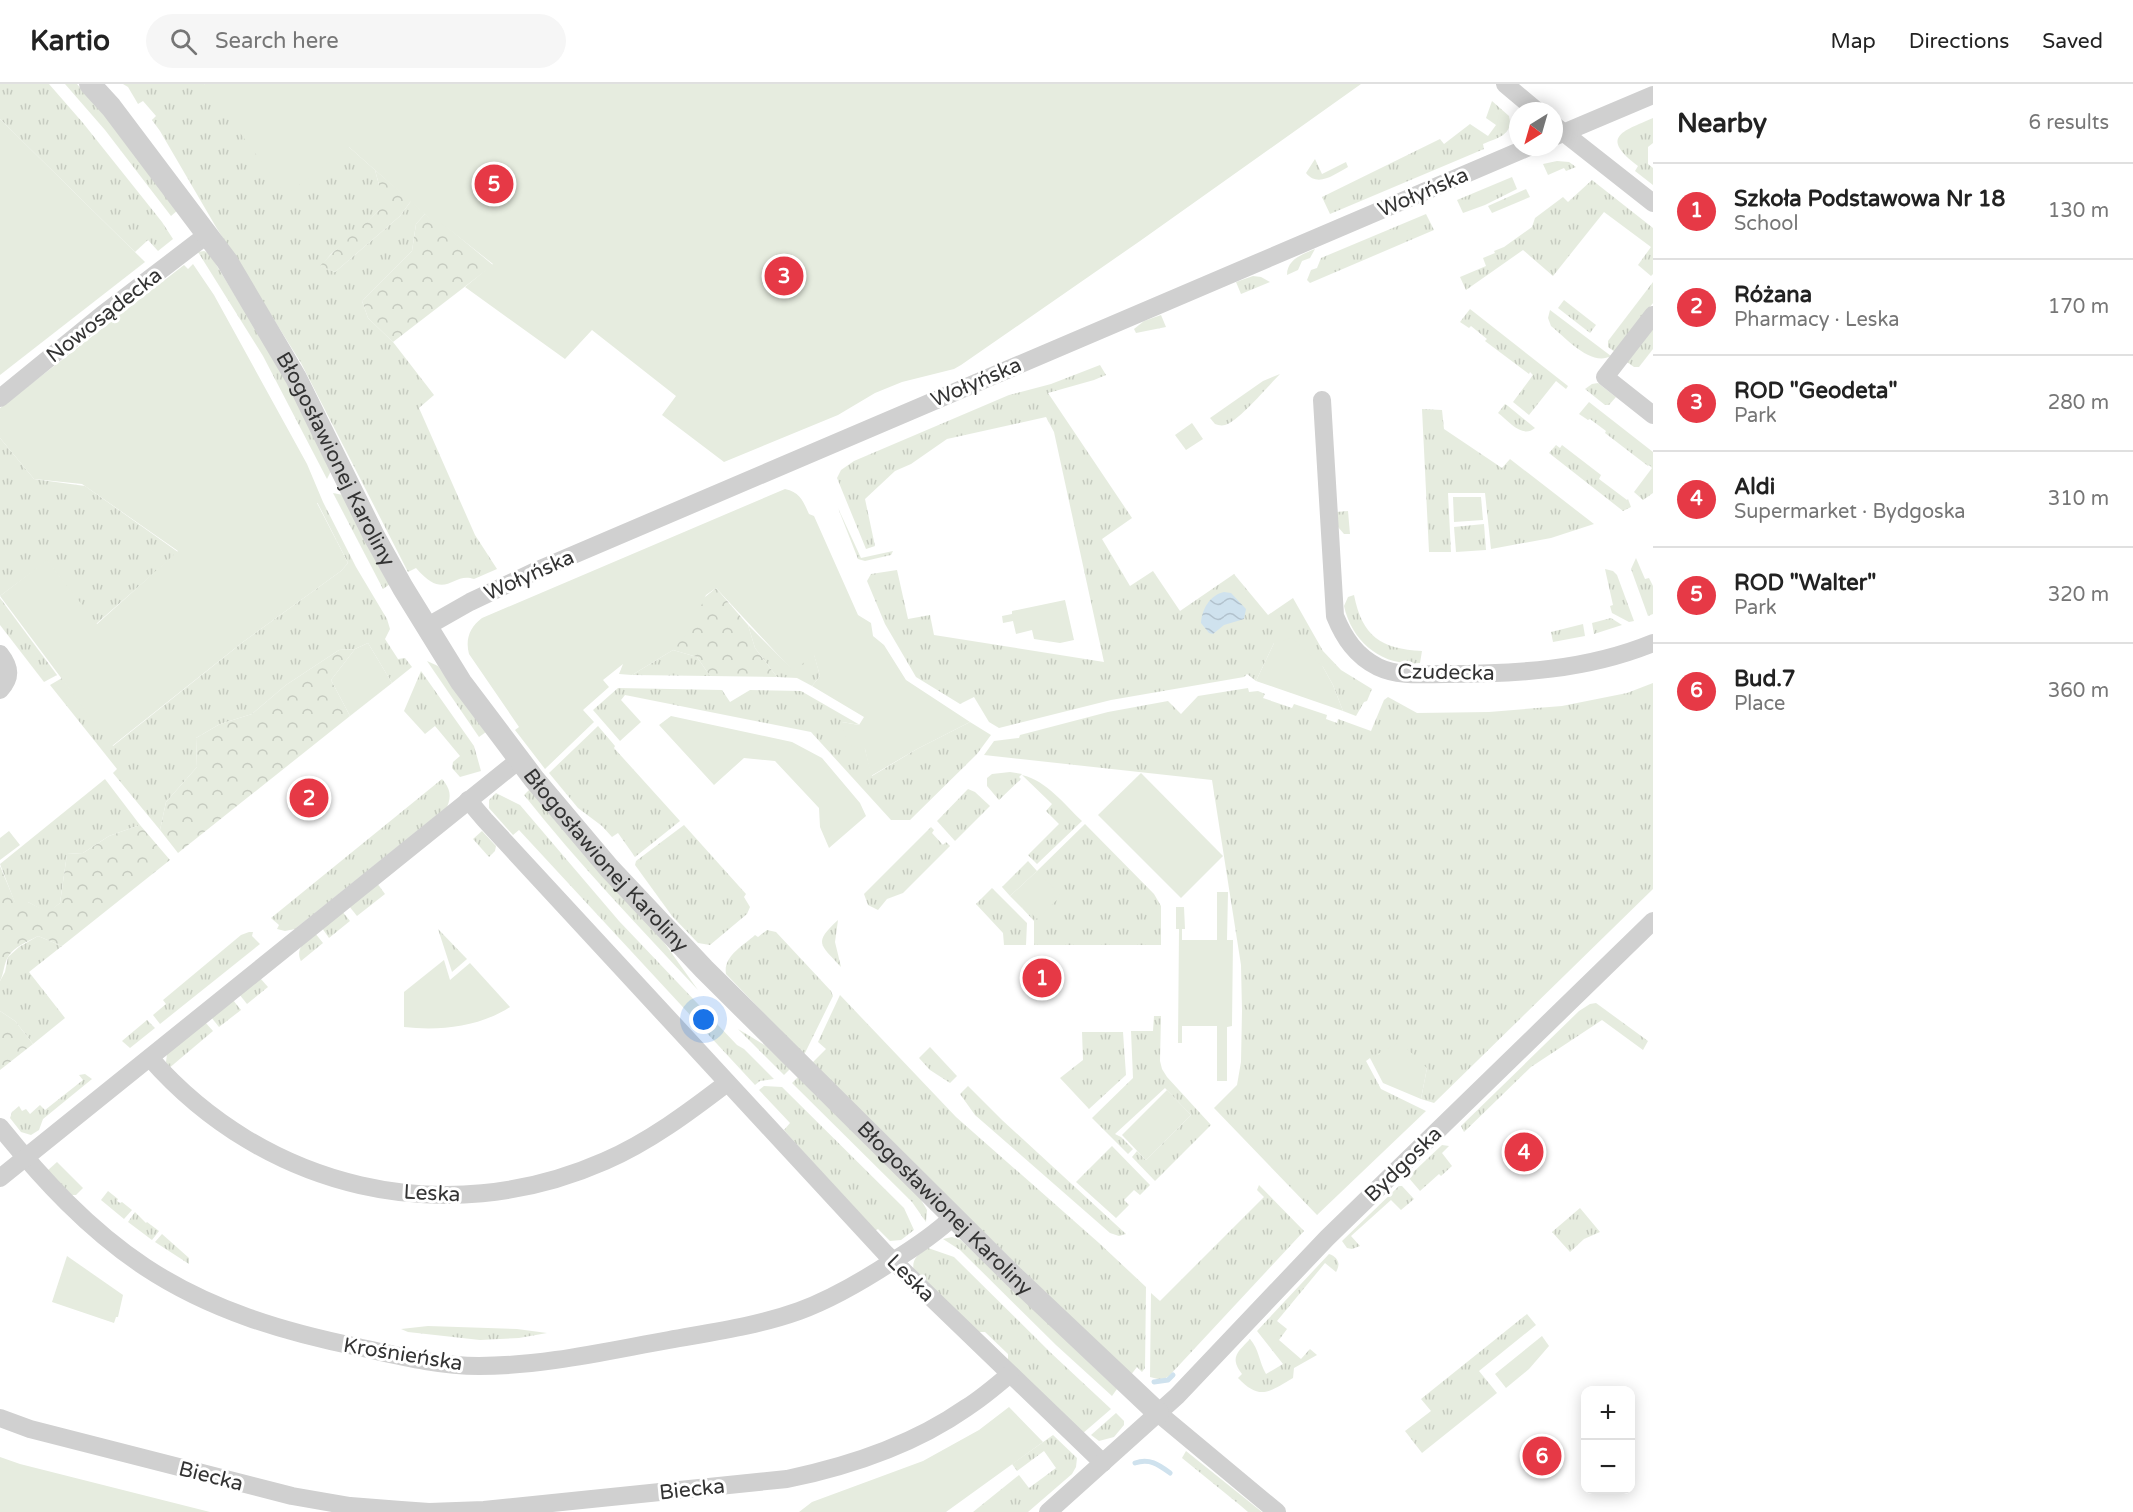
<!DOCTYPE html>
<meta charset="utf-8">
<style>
:root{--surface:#fff;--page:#f6f6f6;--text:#222;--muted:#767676;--line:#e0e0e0;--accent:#e63946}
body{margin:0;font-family:"Varela Round",sans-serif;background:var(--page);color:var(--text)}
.controls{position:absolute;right:18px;bottom:18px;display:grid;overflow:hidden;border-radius:12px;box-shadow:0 3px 15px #0003}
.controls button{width:54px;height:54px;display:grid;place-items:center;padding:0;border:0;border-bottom:2px solid var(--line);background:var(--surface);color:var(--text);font:30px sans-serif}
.compass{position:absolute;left:1509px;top:18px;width:54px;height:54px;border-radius:50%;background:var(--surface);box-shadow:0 3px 15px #0003;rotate:217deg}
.you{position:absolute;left:704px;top:936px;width:21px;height:21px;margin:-15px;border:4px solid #fff;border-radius:50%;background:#1a73e8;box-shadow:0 0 0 9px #1a73e833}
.badge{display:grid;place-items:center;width:39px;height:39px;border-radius:50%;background:var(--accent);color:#fff;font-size:20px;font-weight:700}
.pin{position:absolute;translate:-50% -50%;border:3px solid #fff;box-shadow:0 2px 6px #0006}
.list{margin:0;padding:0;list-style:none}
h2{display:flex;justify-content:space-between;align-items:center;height:78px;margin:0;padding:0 24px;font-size:26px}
h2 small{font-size:20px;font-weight:400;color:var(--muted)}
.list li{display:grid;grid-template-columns:39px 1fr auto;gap:18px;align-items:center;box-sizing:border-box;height:96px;padding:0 24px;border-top:2px solid var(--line)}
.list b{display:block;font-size:22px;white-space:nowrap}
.list p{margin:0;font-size:20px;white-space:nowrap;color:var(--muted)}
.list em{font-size:20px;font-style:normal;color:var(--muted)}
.icon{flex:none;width:33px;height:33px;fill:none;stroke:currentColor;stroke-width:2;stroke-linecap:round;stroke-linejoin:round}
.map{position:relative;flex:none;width:1653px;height:1428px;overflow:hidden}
header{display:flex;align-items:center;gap:36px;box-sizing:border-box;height:84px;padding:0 30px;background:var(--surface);border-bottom:2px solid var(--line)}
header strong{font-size:28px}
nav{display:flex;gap:33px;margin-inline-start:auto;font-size:21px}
.search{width:420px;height:54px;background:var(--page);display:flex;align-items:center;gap:15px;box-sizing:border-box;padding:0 21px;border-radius:33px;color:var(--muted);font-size:22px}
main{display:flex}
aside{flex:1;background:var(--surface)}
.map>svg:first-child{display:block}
.grass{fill:url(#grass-tufts)}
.forest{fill:url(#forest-crowns)}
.green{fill:#e6ecdf}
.water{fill:url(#water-waves)}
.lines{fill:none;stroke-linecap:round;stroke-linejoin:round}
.stream{stroke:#cfe2ee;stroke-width:5}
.minor{stroke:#d0d0d0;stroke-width:18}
.tertiary{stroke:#d0d0d0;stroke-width:22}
.labels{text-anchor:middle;stroke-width:6;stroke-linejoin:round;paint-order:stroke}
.street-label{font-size:21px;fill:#333;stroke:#fff}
</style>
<header>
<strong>Kartio</strong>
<div class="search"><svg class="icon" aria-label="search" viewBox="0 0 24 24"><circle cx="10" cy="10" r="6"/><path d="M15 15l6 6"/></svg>Search here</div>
<nav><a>Map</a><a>Directions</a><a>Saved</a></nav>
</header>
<main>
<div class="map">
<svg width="1653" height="1428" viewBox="0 0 1653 1428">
<defs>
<pattern id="grass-tufts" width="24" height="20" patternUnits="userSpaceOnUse" patternTransform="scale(1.5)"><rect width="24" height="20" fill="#e6ecdf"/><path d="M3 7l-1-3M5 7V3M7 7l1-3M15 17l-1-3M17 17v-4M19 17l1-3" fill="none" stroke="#c6cbc0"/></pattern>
<pattern id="forest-crowns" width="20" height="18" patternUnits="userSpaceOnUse" patternTransform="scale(1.5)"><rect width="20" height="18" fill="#e6ecdf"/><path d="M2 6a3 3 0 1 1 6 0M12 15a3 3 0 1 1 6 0" fill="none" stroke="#c6cbc0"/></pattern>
<pattern id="water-waves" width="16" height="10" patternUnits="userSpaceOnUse" patternTransform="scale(1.5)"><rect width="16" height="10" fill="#cfe2ee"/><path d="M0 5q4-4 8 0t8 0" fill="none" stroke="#b2c2cd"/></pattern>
</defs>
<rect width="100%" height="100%" fill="#fff"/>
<g class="grass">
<polygon points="0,0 49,0 83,39 162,138 173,155 158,167 148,156 135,168 0,35"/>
<polygon points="65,0 77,0 113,41 178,126 171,132 105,46"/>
<path d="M123 0H204L349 63 375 86 379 101V126L353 152 331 170 321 182 335 188 400 132 411 117 425 130 416 140 412 167 362 217 368 234 393 258 434 311 419 324 475 451 497 485 474 495C452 487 446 519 416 484L408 488 301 279 216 143 160 47 152 36 156 32 143 17 138 20 128 3Z"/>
<path d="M1492 17 1509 32C1514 51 1497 54 1483 60L1484 65 1330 130 1322 113 1440 55 1444 60 1470 40 1488 52 1496 41 1486 34Z"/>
<path d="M1653 34V59L1648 63V80L1653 84V101L1635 87 1638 82C1600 53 1621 48 1653 34Z"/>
<path d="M1315 75 1322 90 1346 78 1348 83C1335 90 1318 104 1306 89Z"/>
<polygon points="1557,77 1569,78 1576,83 1566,87 1564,84 1548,91 1543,80"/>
<polygon points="1512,93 1517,105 1485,121 1463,129 1457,116"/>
<polygon points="1592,96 1653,144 1653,190 1651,192 1638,181 1651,163 1604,128 1553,192 1523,166 1466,206 1460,193 1486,182 1483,174 1495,169 1494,167 1504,163 1532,143 1535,134 1563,113 1568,118"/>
<polygon points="1526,105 1530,113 1492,129 1488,122"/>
<polygon points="1426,130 1434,146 1310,199 1307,196 1311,186 1317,184 1321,174"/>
<path d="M1315 165 1310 174 1302 177 1298 186 1287 191C1287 175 1303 170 1315 165Z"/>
<polygon points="204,167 209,169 278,281 331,387 327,395 263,272 198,168"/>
<polygon points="1253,192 1261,193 1270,198 1241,210 1236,198"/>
<polygon points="1653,198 1653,219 1615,268 1608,263 1608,257"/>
<polygon points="1564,216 1596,241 1590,249 1558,224"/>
<polygon points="1470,225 1568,302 1566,305 1556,297 1529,331 1513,318 1533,291 1530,288 1529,290 1485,257 1487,255 1471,242 1469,244 1460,238"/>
<path d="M1550 226 1611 272C1591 283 1566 254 1551 242L1548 234Z"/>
<polygon points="1161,231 1166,243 1136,249 1134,245 1144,237"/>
<polygon points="1653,244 1653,265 1639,283 1634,283 1627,278"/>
<polygon points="1100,281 1106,291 1094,296 1048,309 1132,434 1102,455 1130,502 1153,487 1180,527 1234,490 1268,531 1293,514 1323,567 1341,586 1372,605 1367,617 1364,618 1356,632 1343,627 1333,601 1323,583 1274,559 1256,597 1247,590 1244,593 1111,616 999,644 989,638 974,613 960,620 916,593 885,540 867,497 871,490 897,486 908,535 930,531 934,551 1104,578 1054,348 1046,333 947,355 911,380 895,387 865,415 875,462 866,465 837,394 841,386 854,377 1009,311 1051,300"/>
<path d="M1280 290C1268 302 1239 337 1225 341 1221 342 1218 341 1215 340L1210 334 1263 297Z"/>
<polygon points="1598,299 1616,313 1609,321 1605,321 1585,305 1592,300"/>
<polygon points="1589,318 1653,368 1653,409 1643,416 1634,408 1652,384 1649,381 1648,382 1605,349 1606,347 1590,335 1588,336 1579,330"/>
<path d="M1505 320 1508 322 1535 344C1522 355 1509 337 1498 329Z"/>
<polygon points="1422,325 1442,326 1444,345 1502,384 1510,375 1594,440 1551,454 1491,465 1485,409 1448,409 1451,468 1429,468"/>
<polygon points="0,354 34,395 85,402 178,468 96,540 47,477 0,512"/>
<polygon points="1556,361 1560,364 1562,361 1601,391 1599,395 1627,416 1628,415 1631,423 1623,427 1549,369"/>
<polygon points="333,409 343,411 390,500 383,505"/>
<polygon points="317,418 323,418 356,483 387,535 390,545 385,555 398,575 405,574 412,583 392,599 368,559 355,565 339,566 286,601 252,630 220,640 196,654 197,683 166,718 160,746 113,689 117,685 50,601 62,594 113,662 243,558 341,487 348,479"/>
<polygon points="838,424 861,474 893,467 891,471 865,477 858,475"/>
<polygon points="1348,427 1350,450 1344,450 1338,443 1336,428"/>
<polygon points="1484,440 1486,466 1456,468 1454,443"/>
<polygon points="1636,474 1645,495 1649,494 1653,502 1653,530 1648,532 1631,485"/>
<polygon points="1605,485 1613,487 1617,491 1634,537 1629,538 1612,529 1610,522 1613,521"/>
<path d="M1354 511C1362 552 1381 565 1422 567L1420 579C1382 583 1352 558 1344 522L1348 513Z"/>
<polygon points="0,514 57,591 44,598 0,541"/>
<polygon points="1611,534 1622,541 1594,550 1592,539"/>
<polygon points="1583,540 1585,552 1553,558 1551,548"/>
<polygon points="748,541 793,586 814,570 820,592 812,602 797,594 777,593 755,564"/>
<polygon points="673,566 697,573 710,592 632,591"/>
<polygon points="427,577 438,582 486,648 479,653"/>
<polygon points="421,587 474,662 481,687 460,693 452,684 453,678 460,672 435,642 425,650 404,627"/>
<polygon points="1653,599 1653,805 1434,1019 1421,1015 1427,984 1370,974 1366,977 1381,1005 1426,1027 1317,1131 1214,1024 1237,1001 1241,978 1242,927 1241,881 1212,696 984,671 994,657 1019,654 1020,651 1108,628 1168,617 1181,630 1198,612 1248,604 1249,608 1258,607 1265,610 1263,614 1292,624 1294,620 1327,631 1326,635 1337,639 1338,635 1371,647 1384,616 1388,613 1417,629 1489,628 1562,622 1627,609"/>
<polygon points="618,604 722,606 730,618 750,606 801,607 860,641 842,638 865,665 872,692 917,665 970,638 991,651 977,670 910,736 891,736 811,648 625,611 621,616 641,638 620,657 593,626"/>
<polygon points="598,642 615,662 614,664 680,737 635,773 618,749 612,753 602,742 578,724 549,689"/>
<polygon points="1010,688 1022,690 1019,693 1021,695 999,716 987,702 987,694 992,690"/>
<path d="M1022 691C1047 697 1064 720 1082 737L1037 780 1028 771 1059 740 1046 727 1052 720Z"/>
<polygon points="105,695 140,741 109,752 83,769 67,770 60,819 48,829 28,818 15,819 0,780"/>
<path d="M442 695C450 704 452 712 447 723L295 845 285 847 277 845 279 841 271 834Z"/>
<path d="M530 705 663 857 698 906C638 842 578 779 524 711Z"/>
<polygon points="968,705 975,708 990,722 955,757 937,737"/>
<polygon points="496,709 520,721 619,837 737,961 744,965 774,995 760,997 755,1001 519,746 513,751 489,724 489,716"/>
<polygon points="1085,740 1154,810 1161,822 1161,861 1034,861 1034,837 1022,824 1037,787 1010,812 1002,803 1028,777 1037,787"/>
<polygon points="684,741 746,810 744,813 750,823 747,830 710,861 698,859 672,832 635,781 636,777"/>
<polygon points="931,743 934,746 932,749 943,761 946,758 950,762 903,809 887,815 878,826 868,821 864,810"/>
<polygon points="482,747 496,762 495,767 489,773 473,755"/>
<polygon points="377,799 385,810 357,832 349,822"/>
<polygon points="992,804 1027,839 1026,861 1004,861 1003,849 976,820"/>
<polygon points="342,827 350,837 329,854 322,844"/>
<path d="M838 836 835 858 841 883C820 860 813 859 838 836Z"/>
<polygon points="438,845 467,875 452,888"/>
<path d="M767 846 776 848 831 907 833 912 804 971 726 890C723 872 743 862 755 851L758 853Z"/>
<polygon points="249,848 253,848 252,852 260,860 160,940 153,931 166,920 163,916 241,851"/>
<path d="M315 849 323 859 301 877C295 864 305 858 315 849Z"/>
<polygon points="38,852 62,862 29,888 65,934 33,960 15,937 0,927 0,897 5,888 8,873 19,863"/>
<polygon points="260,894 268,903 247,920 239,910"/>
<polygon points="840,911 956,1033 1099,1159 1146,1203 1145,1284 1142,1288 1137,1283 1130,1292 812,979 826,965 818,958"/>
<polygon points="233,916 241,926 219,943 211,933"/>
<polygon points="1596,919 1648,957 1643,966 1602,936 1531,983 1464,1048 1461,1042 1579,927 1590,920"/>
<polygon points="1154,932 1161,932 1160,977 1162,985 1167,993 1211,1041 1155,1097 1132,1073 1137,1067 1146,1076 1191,1031 1165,1004 1115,1050 1121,1053 1133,1065 1128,1070 1092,1034 1133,994 1131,947 1153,947"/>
<polygon points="147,936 155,944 130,964 122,957"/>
<polygon points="205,938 213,947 168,985 166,978 167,970"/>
<polygon points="738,945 766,962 790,985 784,991"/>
<polygon points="1082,948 1123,948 1126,991 1089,1025 1060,994 1083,976"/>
<polygon points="930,963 957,992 950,999 930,986 919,974"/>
<polygon points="85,990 92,995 43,1035 39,1046 31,1051 21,1048 10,1034 12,1028 19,1022 22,1027 26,1025 30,1030 40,1021 45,1026 83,996 79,991"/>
<polygon points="798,993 920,1114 927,1126 926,1138 912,1118 792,999"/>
<polygon points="764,1002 782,1003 904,1124 914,1146 901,1156 890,1157 878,1145 873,1148 784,1046 790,1039 759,1006"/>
<polygon points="968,1002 1002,1036 1126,1150 1119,1152 1110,1149 975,1031 960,1010"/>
<polygon points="1442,1061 1449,1062 1442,1069 1452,1082 1441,1092 1439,1090 1420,1107 1408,1093"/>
<polygon points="1112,1062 1150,1101 1140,1111 1134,1106 1124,1116 1129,1121 1116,1134 1076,1098"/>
<polygon points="57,1078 83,1104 76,1111 72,1111 47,1087"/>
<polygon points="1259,1101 1304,1147 1169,1292 1162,1296 1150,1293 1151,1209 1160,1217 1264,1113 1257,1106"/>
<polygon points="1399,1102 1402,1102 1414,1115 1401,1126 1391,1116 1351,1152 1360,1162 1352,1165 1347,1164 1342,1157"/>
<polygon points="108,1107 118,1115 117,1117 120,1119 122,1118 132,1126 124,1135 101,1116"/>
<polygon points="1580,1124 1600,1148 1584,1155 1570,1168 1552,1148"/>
<polygon points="135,1128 146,1139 147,1138 159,1147 152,1156 128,1138"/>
<polygon points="162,1150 189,1174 189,1180 155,1158"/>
<polygon points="952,1153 961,1156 1117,1305 1112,1312 1056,1261 960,1166 943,1155"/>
<path d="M928 1164 954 1173 1051 1269 1111 1325 1082 1350 1008 1279V1270L985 1248H975L914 1189C911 1175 917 1171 928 1164Z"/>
<path d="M1329 1170C1338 1173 1341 1180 1336 1188L1325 1179 1277 1237 1287 1245 1279 1256 1301 1275 1310 1265 1317 1271 1294 1284 1293 1294C1269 1308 1260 1317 1238 1294L1242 1290C1229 1273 1238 1268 1250 1255 1259 1265 1259 1278 1266 1290L1283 1280 1257 1247Z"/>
<polygon points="1527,1230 1536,1241 1479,1287 1497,1309 1422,1369 1405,1347 1431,1327 1421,1315"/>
<polygon points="428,1242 517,1245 547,1249 519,1254 480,1256 408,1248 401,1245"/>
<polygon points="1116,1329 1124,1337 1124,1341 1114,1353 1099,1357 1091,1351"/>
<polygon points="1053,1351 1077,1374 1076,1383 1072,1390 1028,1428 973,1428 1019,1391 1029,1404 1056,1384 1044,1367 1017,1387 1012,1380"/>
<polygon points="1186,1367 1262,1428 1248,1428 1241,1422 1182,1374"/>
</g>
<g class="forest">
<path d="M375 86 411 117 400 132 335 188 320 182C338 162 360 145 379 126V101Z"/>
<polygon points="425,130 438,141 441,138 493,181 393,258 368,234 362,217 412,167 416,140"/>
<polygon points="716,504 748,541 755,564 777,593 710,592 697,573 673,566 678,535"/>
<polygon points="355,565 331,596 350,632 178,769 160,746 166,718 197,683 196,654 220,640 252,630 286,601 339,566"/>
<path d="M140 741 170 776 62 862 38 852C29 857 13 863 8 873 4 879 4 889 0 897V782L15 818H28L48 828 60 819 67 770 83 769 109 752Z"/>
<polygon points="0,927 15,937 33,960 0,986"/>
</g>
<g class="green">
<polygon points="204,0 1361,0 1140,157 961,281 954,285 902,298 875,309 838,331 724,378 662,331 676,312 592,246 565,275 465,203 493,180 441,139 438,142 349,63 286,111"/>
<polygon points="0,35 145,178 0,291"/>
<polygon points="193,180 214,211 307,380 323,418 317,419 348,479 341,487 243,558 112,662 0,512 47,476 97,540 178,467 82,400 34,395 0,354 0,324 184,181 188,185"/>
<polygon points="1192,339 1203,355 1186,366 1175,351"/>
<path d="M785 405C800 408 803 417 809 430L814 432 858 531 871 539 873 552 884 561 906 596 970 638 917 665 871 692 865 665 847 661 842 638 859 641 864 633 812 602 820 592 814 571 793 587 716 504 706 511 691 544 673 566 632 591 619 590 623 580 603 596 609 603 583 626 594 638 545 685 515 646 519 643 469 570C465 555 470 543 482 534Z"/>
<polygon points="1453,413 1481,413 1483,436 1454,438"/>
<polygon points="1065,516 1074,556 1060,559 1034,555 1032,546 1016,550 1013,537 1003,539 1002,532 1012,530 1012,527"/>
<polygon points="1292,554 1323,583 1333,601 1343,627 1256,597 1274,559"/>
<polygon points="368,559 392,599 350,632 331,596 355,565"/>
<polygon points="671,632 792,658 822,674 860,719 866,732 829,764 820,743 819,724 775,677 744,674 714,701 659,641"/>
<polygon points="1141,689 1223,772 1181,814 1098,731"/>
<polygon points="9,747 20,761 0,776 0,754"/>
<polygon points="1037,787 1061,812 1037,835 1024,822 1022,824 1010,812"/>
<polygon points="1217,808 1228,808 1227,856 1233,856 1232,942 1227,943 1227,997 1217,997 1217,942 1182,942 1182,959 1178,959 1179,845 1176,845 1176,823 1184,823 1185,845 1182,845 1182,856 1217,856"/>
<path d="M444 876 450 896 470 879 510 923C479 943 440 947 404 943V908Z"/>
<polygon points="1400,958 1427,984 1421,1015 1383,999 1370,974"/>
<polygon points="1167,1006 1191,1031 1146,1076 1122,1051"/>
<polygon points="67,1172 123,1211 118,1233 116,1233 114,1239 52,1218"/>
<polygon points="1542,1252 1549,1262 1529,1285 1506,1304 1495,1290"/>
<polygon points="1009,1323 1043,1358 946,1428 799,1428 812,1418 923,1377 979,1346"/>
<polygon points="0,1373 20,1380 210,1428 0,1428"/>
</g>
<path class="water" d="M1224 508 1231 509 1246 525 1244 535 1224 541 1213 550 1209 549 1201 539C1202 525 1210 511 1224 508Z"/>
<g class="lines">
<g class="stream">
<polyline points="1154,1298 1168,1296 1173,1291"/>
<path d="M1135 1379C1150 1374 1159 1381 1170 1389"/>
</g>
<g class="minor">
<polyline points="1505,0 1537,27"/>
<polyline points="1554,41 1653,119"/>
<polyline points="1556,52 1653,11"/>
<polyline points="1653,231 1605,293 1653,331"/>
<polyline points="0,314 102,231 208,150"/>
<path d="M1322 316 1335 532C1344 554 1356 572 1378 583 1399 593 1424 590 1446 590 1517 590 1587 586 1653 559"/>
<polyline points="426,543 470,518 538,486 1529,63"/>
<path d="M0 570C11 584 11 594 0 606"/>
<polyline points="468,716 485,736 886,1170 1103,1379"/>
<path d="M150 974C265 1105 444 1148 605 1077 649 1058 689 1028 727 999"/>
<path d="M0 1043C42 1095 89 1146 145 1183 210 1226 284 1248 358 1263 399 1272 438 1282 479 1282 543 1282 607 1267 669 1256 713 1248 757 1242 799 1227 832 1215 864 1196 893 1177 914 1164 935 1150 953 1133"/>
<polyline points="0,1094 519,676"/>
<polyline points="1158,1329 1277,1428"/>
<path d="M0 1334 30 1345 292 1412 350 1422 401 1426 429 1428 484 1426 787 1395C850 1382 913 1361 966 1324 982 1314 996 1302 1010 1290"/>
<polyline points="1048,1428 1177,1312 1327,1154 1653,837"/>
</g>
<path class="tertiary" id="s1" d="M90 0 111 23 227 177 296 294 374 452 403 504 461 598 534 695 609 784 704 885 1014 1193 1158 1329"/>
</g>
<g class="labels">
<g class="street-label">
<text transform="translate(1423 108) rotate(-23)" y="7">Wołyńska</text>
<text transform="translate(104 231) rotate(-38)" y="7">Nowosądecka</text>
<text transform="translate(976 298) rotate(-23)" y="7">Wołyńska</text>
<text dy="7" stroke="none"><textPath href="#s1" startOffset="450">Błogosławionej Karoliny</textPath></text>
<text transform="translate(529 491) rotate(-24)" y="7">Wołyńska</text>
<text transform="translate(1446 588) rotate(1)" y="7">Czudecka</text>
<text dy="7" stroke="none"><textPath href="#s1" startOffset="936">Błogosławionej Karoliny</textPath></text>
<text transform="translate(1403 1080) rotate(-44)" y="7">Bydgoska</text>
<text transform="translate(432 1109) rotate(3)" y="7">Leska</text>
<text dy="7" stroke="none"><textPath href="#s1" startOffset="1422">Błogosławionej Karoliny</textPath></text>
<text transform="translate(911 1194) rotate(45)" y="7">Leska</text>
<text transform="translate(403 1270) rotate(9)" y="7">Krośnieńska</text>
<text transform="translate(211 1392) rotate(14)" y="7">Biecka</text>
<text transform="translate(692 1405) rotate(-6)" y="7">Biecka</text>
</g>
</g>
</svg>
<div class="controls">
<button>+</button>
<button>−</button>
</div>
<svg class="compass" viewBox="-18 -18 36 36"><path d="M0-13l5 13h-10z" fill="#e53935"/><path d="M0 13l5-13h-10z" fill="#767676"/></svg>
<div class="you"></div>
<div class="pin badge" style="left:1042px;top:894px">1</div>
<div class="pin badge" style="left:309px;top:714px">2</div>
<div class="pin badge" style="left:784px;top:192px">3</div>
<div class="pin badge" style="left:1524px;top:1068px">4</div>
<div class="pin badge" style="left:494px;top:100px">5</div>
<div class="pin badge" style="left:1542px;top:1372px">6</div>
</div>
<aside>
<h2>Nearby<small>6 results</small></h2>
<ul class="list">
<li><span class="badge">1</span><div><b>Szkoła Podstawowa Nr 18</b><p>School</p></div><em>130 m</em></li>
<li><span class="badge">2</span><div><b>Różana</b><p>Pharmacy · Leska</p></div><em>170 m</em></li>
<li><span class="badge">3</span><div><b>ROD &quot;Geodeta&quot;</b><p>Park</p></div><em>280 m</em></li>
<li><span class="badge">4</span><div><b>Aldi</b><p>Supermarket · Bydgoska</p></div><em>310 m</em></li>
<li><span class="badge">5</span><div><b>ROD &quot;Walter&quot;</b><p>Park</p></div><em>320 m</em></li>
<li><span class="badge">6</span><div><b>Bud.7</b><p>Place</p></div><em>360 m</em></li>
</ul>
</aside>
</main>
